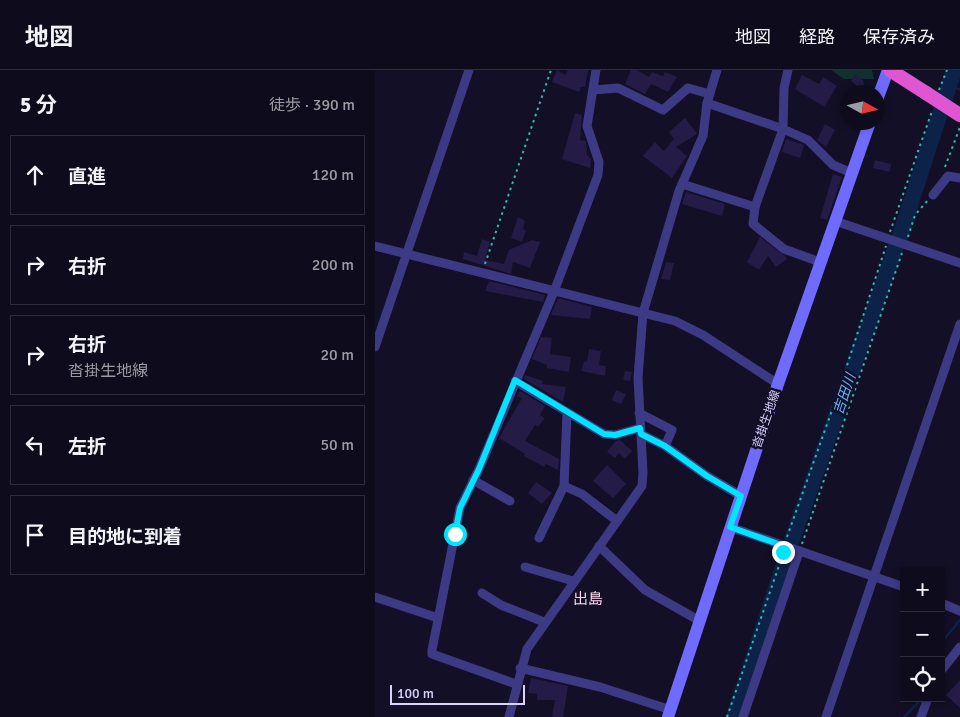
<!DOCTYPE html>
<html lang="ja">
<meta charset="utf-8">
<style>
:root{--surface:#0e0b1c;--page:#171425;--text:#f1f3f6;--muted:#9b9ba3;--line:#2e2b3b}
body{margin:0;font-family:Signika,"Noto Sans JP",sans-serif;background:var(--page);color:var(--text)}
.controls{position:absolute;right:15px;bottom:15px;display:grid;overflow:hidden;border-radius:0px;box-shadow:0 2px 8px #0003}
.controls button{width:45px;height:45px;display:grid;place-items:center;padding:0;border:0;border-bottom:1px solid var(--line);background:var(--surface);color:var(--text);font:25px sans-serif}
.compass{position:absolute;left:465px;top:15px;width:45px;height:45px;border-radius:50%;background:var(--surface);box-shadow:0 2px 8px #0003;rotate:98deg}
.scale{position:absolute;left:15px;bottom:12px;width:135px;box-sizing:border-box;padding-left:5px;border:2px solid #d9d4ff;border-top:0;font-size:14px;line-height:18px;white-space:nowrap;color:#d9d4ff;-webkit-text-stroke:4px #130f26;paint-order:stroke}
.stop{position:absolute;width:15px;height:15px;margin:-11px;border:4px solid #00e5ff;border-radius:50%;background:#fff}
.stop.end{background:#00e5ff;border-color:#fff;box-shadow:0 1px 5px #0008}
.list{margin:0;padding:0;list-style:none}
h2{display:flex;justify-content:space-between;align-items:center;height:65px;margin:0;padding:0 20px;font-size:21px}
h2 small{font-size:16px;font-weight:400;color:var(--muted)}
.list li{display:grid;grid-template-columns:32px 1fr auto;gap:15px;align-items:center;box-sizing:border-box;height:80px;margin:0 10px 10px;padding:0 10px;border:1px solid var(--line);border-radius:0px}
.list b{display:block;font-size:19px;white-space:nowrap}
.list p{margin:0;font-size:16px;white-space:nowrap;color:var(--muted)}
.list em{font-size:16px;font-style:normal;color:var(--muted)}
.icon{flex:none;width:28px;height:28px;fill:none;stroke:currentColor;stroke-width:2;stroke-linecap:round;stroke-linejoin:round}
.map{position:relative;flex:none;width:585px;height:647px;overflow:hidden}
header{display:flex;align-items:center;gap:30px;box-sizing:border-box;height:70px;padding:0 25px;background:var(--surface);border-bottom:1px solid var(--line)}
header strong{font-size:24px}
nav{display:flex;gap:28px;margin-inline-start:auto;font-size:18px}
main{display:flex}
aside{flex:1;background:var(--surface)}
.map>svg:first-child{display:block}
.green{fill:#12302f}
.lines{fill:none;stroke-linecap:round;stroke-linejoin:round}
.stream{stroke:#0c2248;stroke-width:2.5}
.river{stroke:#0c2248;stroke-width:16}
.building{fill:#241b47}
.path{stroke:#2fb8b0;stroke-width:2;stroke-dasharray:2.5 4;stroke-linecap:butt}
.minor{stroke:#3d3a85;stroke-width:9}
.secondary{stroke:#6f6bff;stroke-width:12}
.trunk{stroke:#e055d1;stroke-width:14}
.trunk-bridge{stroke:#e055d1;stroke-width:14}
.route{stroke:#00e5ff;stroke-width:6}
.labels{text-anchor:middle;stroke-width:5;stroke-linejoin:round;paint-order:stroke}
.street-label{font-size:12px;fill:#d9d4ff;stroke:#130f26}
.water-label{font-size:14px;font-style:italic;fill:#62b6ff;stroke:#130f26}
.quarter-label{font-size:15px;fill:#ffd6f0;stroke:#130f26}
</style>
<header>
<strong>地図</strong>
<nav><a>地図</a><a>経路</a><a>保存済み</a></nav>
</header>
<main>
<aside>
<h2>5 分<small>徒歩 · 390 m</small></h2>
<ul class="list">
<li><svg class="icon" aria-label="ahead" viewBox="0 0 24 24"><path d="M12 20V5M6 11l6-6 6 6"/></svg><div><b>直進</b></div><em>120 m</em></li>
<li><svg class="icon" aria-label="right" viewBox="0 0 24 24"><path d="M7 20v-9h11M14 6l5 5-5 5"/></svg><div><b>右折</b></div><em>200 m</em></li>
<li><svg class="icon" aria-label="right" viewBox="0 0 24 24"><path d="M7 20v-9h11M14 6l5 5-5 5"/></svg><div><b>右折</b><p>沓掛生地線</p></div><em>20 m</em></li>
<li><svg class="icon" aria-label="left" viewBox="0 0 24 24"><path d="M17 20v-9H6M10 6l-5 5 5 5"/></svg><div><b>左折</b></div><em>50 m</em></li>
<li><svg class="icon" aria-label="arrive" viewBox="0 0 24 24"><path d="M6 21V4h12l-3 4 3 4H6"/></svg><div><b>目的地に到着</b></div></li>
</ul>
</aside>
<div class="map">
<svg width="585" height="647" viewBox="0 0 585 647">
<rect width="100%" height="100%" fill="#130f26"/>
<polygon class="green" points="456,0 497,0 499,9 469,9"/>
<g class="lines">
<g class="stream">
<polyline points="575,14 585,20"/>
<polyline points="566,573 585,550"/>
<polyline points="529,647 543,633 539,628"/>
</g>
<polyline class="river" points="359,647 417,470 526,163 579,0"/>
</g>
<g class="building">
<polygon points="182,0 190,5 193,0 213,0 210,17 206,17 204,22 177,12"/>
<polygon points="256,0 262,0 274,7 277,2 288,6 290,2 302,7 293,22 276,14 270,24 250,14"/>
<polygon points="480,4 488,10 491,22 485,22 482,16 476,11"/>
<polygon points="427,5 444,14 448,7 462,16 449,37 420,19"/>
<polygon points="200,43 207,45 205,70 211,71 212,85 216,89 215,98 187,89"/>
<polygon points="310,48 322,64 301,77 312,86 297,108 268,86 280,72 289,81 299,69 294,62"/>
<polygon points="450,54 460,60 451,77 442,70"/>
<polygon points="411,69 429,75 425,88 407,82"/>
<polygon points="500,90 516,94 515,102 498,98"/>
<polygon points="458,104 467,107 452,150 445,148"/>
<polygon points="311,122 350,134 347,146 307,134"/>
<polygon points="143,147 150,151 148,159 151,161 147,172 136,168"/>
<polygon points="385,167 410,186 412,189 401,197 393,186 384,200 372,192"/>
<polygon points="107,169 115,172 110,190 129,194 134,180 157,170 165,172 155,198 138,192 136,204 88,189 89,182 102,186"/>
<polygon points="291,192 299,193 295,210 286,209"/>
<polygon points="114,211 170,225 168,232 110,221"/>
<polygon points="183,228 217,237 215,249 176,245"/>
<polygon points="166,267 177,268 175,284 196,287 194,302 172,298 172,295 157,289"/>
<polygon points="214,279 226,281 224,295 231,296 230,306 206,301 209,292 212,292"/>
<polygon points="250,301 257,302 255,311 248,310"/>
<polygon points="150,305 168,311 167,314 191,317 188,332 149,309"/>
<polygon points="241,320 251,324 246,334 237,330"/>
<polygon points="145,321 170,336 165,345 170,348 163,357 160,355 150,371 184,389 183,400 171,394 169,397 149,386 150,384 124,368 147,328 142,326"/>
<polygon points="245,370 257,381 250,389 244,383 240,388 232,382 241,371"/>
<polygon points="232,395 251,414 238,428 218,411"/>
<polygon points="161,412 177,423 167,434 153,423"/>
<polygon points="156,608 193,616 188,647 177,647 180,630 162,630 162,624 153,623"/>
<polygon points="585,610 585,638 571,625"/>
</g>
<g class="lines">
<g class="path">
<polyline points="564,20 572,0"/>
<polyline points="570,97 585,57"/>
<polyline points="515,162 557,41"/>
<polyline points="533,167 540,145 553,130"/>
<polyline points="110,194 176,0"/>
<polyline points="412,467 461,329 511,176"/>
<polyline points="427,474 527,183"/>
<polyline points="352,647 408,484"/>
</g>
<g class="minor">
<polyline points="218,20 243,18 288,40 313,18 335,24"/>
<polyline points="332,33 408,59 409,18 413,0"/>
<polyline points="307,114 380,137 408,59 433,70 458,95 477,103"/>
<polyline points="558,125 573,106 585,108"/>
<polyline points="380,137 378,154 409,179 445,192"/>
<polyline points="460,151 585,193"/>
<polyline points="0,176 300,251 328,265 403,314"/>
<polyline points="0,277 94,0"/>
<polyline points="140,311 229,364 240,365 265,358"/>
<polyline points="192,343 189,416 207,424 242,451"/>
<polyline points="264,343 297,360 290,376 266,364"/>
<polyline points="290,376 332,406 366,426"/>
<polyline points="98,410 135,431"/>
<polyline points="355,457 529,517"/>
<polyline points="164,468 189,416"/>
<polyline points="224,476 270,520 325,551"/>
<polyline points="150,497 198,511"/>
<polyline points="107,523 126,535 169,552"/>
<polyline points="0,527 63,548"/>
<polyline points="566,533 585,541"/>
<polyline points="145,598 225,617 296,640"/>
<polyline points="566,601 585,577"/>
<polyline points="141,614 57,584 57,580 85,438 104,399 180,219 223,105 224,92 212,56 221,0"/>
<polyline points="134,647 152,579 267,416 268,403 263,308 268,243 304,121 328,66 332,33 342,0"/>
<polyline points="368,647 424,482"/>
<polyline points="451,647 585,254"/>
<polyline points="546,647 553,628"/>
</g>
<g class="secondary">
<polyline points="502,30 513,0"/>
<polyline points="293,647 403,314 495,52"/>
</g>
<polyline class="trunk" points="515,0 551,23"/>
<polyline class="trunk-bridge" points="551,23 585,45"/>
</g>
<g class="lines">
<polyline class="route" points="80,464 85,438 104,399 140,310 229,364 240,365 265,358 266,364 290,376 332,406 366,426 355,457 409,476 408,482"/>
</g>
<g class="labels">
<g class="street-label">
<text transform="translate(391 349) rotate(-71)" y="4">沓掛生地線</text>
</g>
<g class="water-label">
<text transform="translate(469 324) rotate(-71)" y="5">吉田川</text>
</g>
<g class="quarter-label">
<text x="213" y="534">出島</text>
</g>
</g>
</svg>
<div class="controls">
<button>+</button>
<button>−</button>
<button><svg class="icon" aria-label="locate" viewBox="0 0 24 24"><circle cx="12" cy="12" r="6"/><path d="M12 2v4M12 18v4M2 12h4M18 12h4"/></svg></button>
</div>
<svg class="compass" viewBox="-18 -18 36 36"><path d="M0-13l5 13h-10z" fill="#e53935"/><path d="M0 13l5-13h-10z" fill="#9b9ba3"/></svg>
<div class="scale">100 m</div>
<div class="stop" style="left:80px;top:464px"></div>
<div class="stop end" style="left:408px;top:482px"></div>
</div>
</main>
